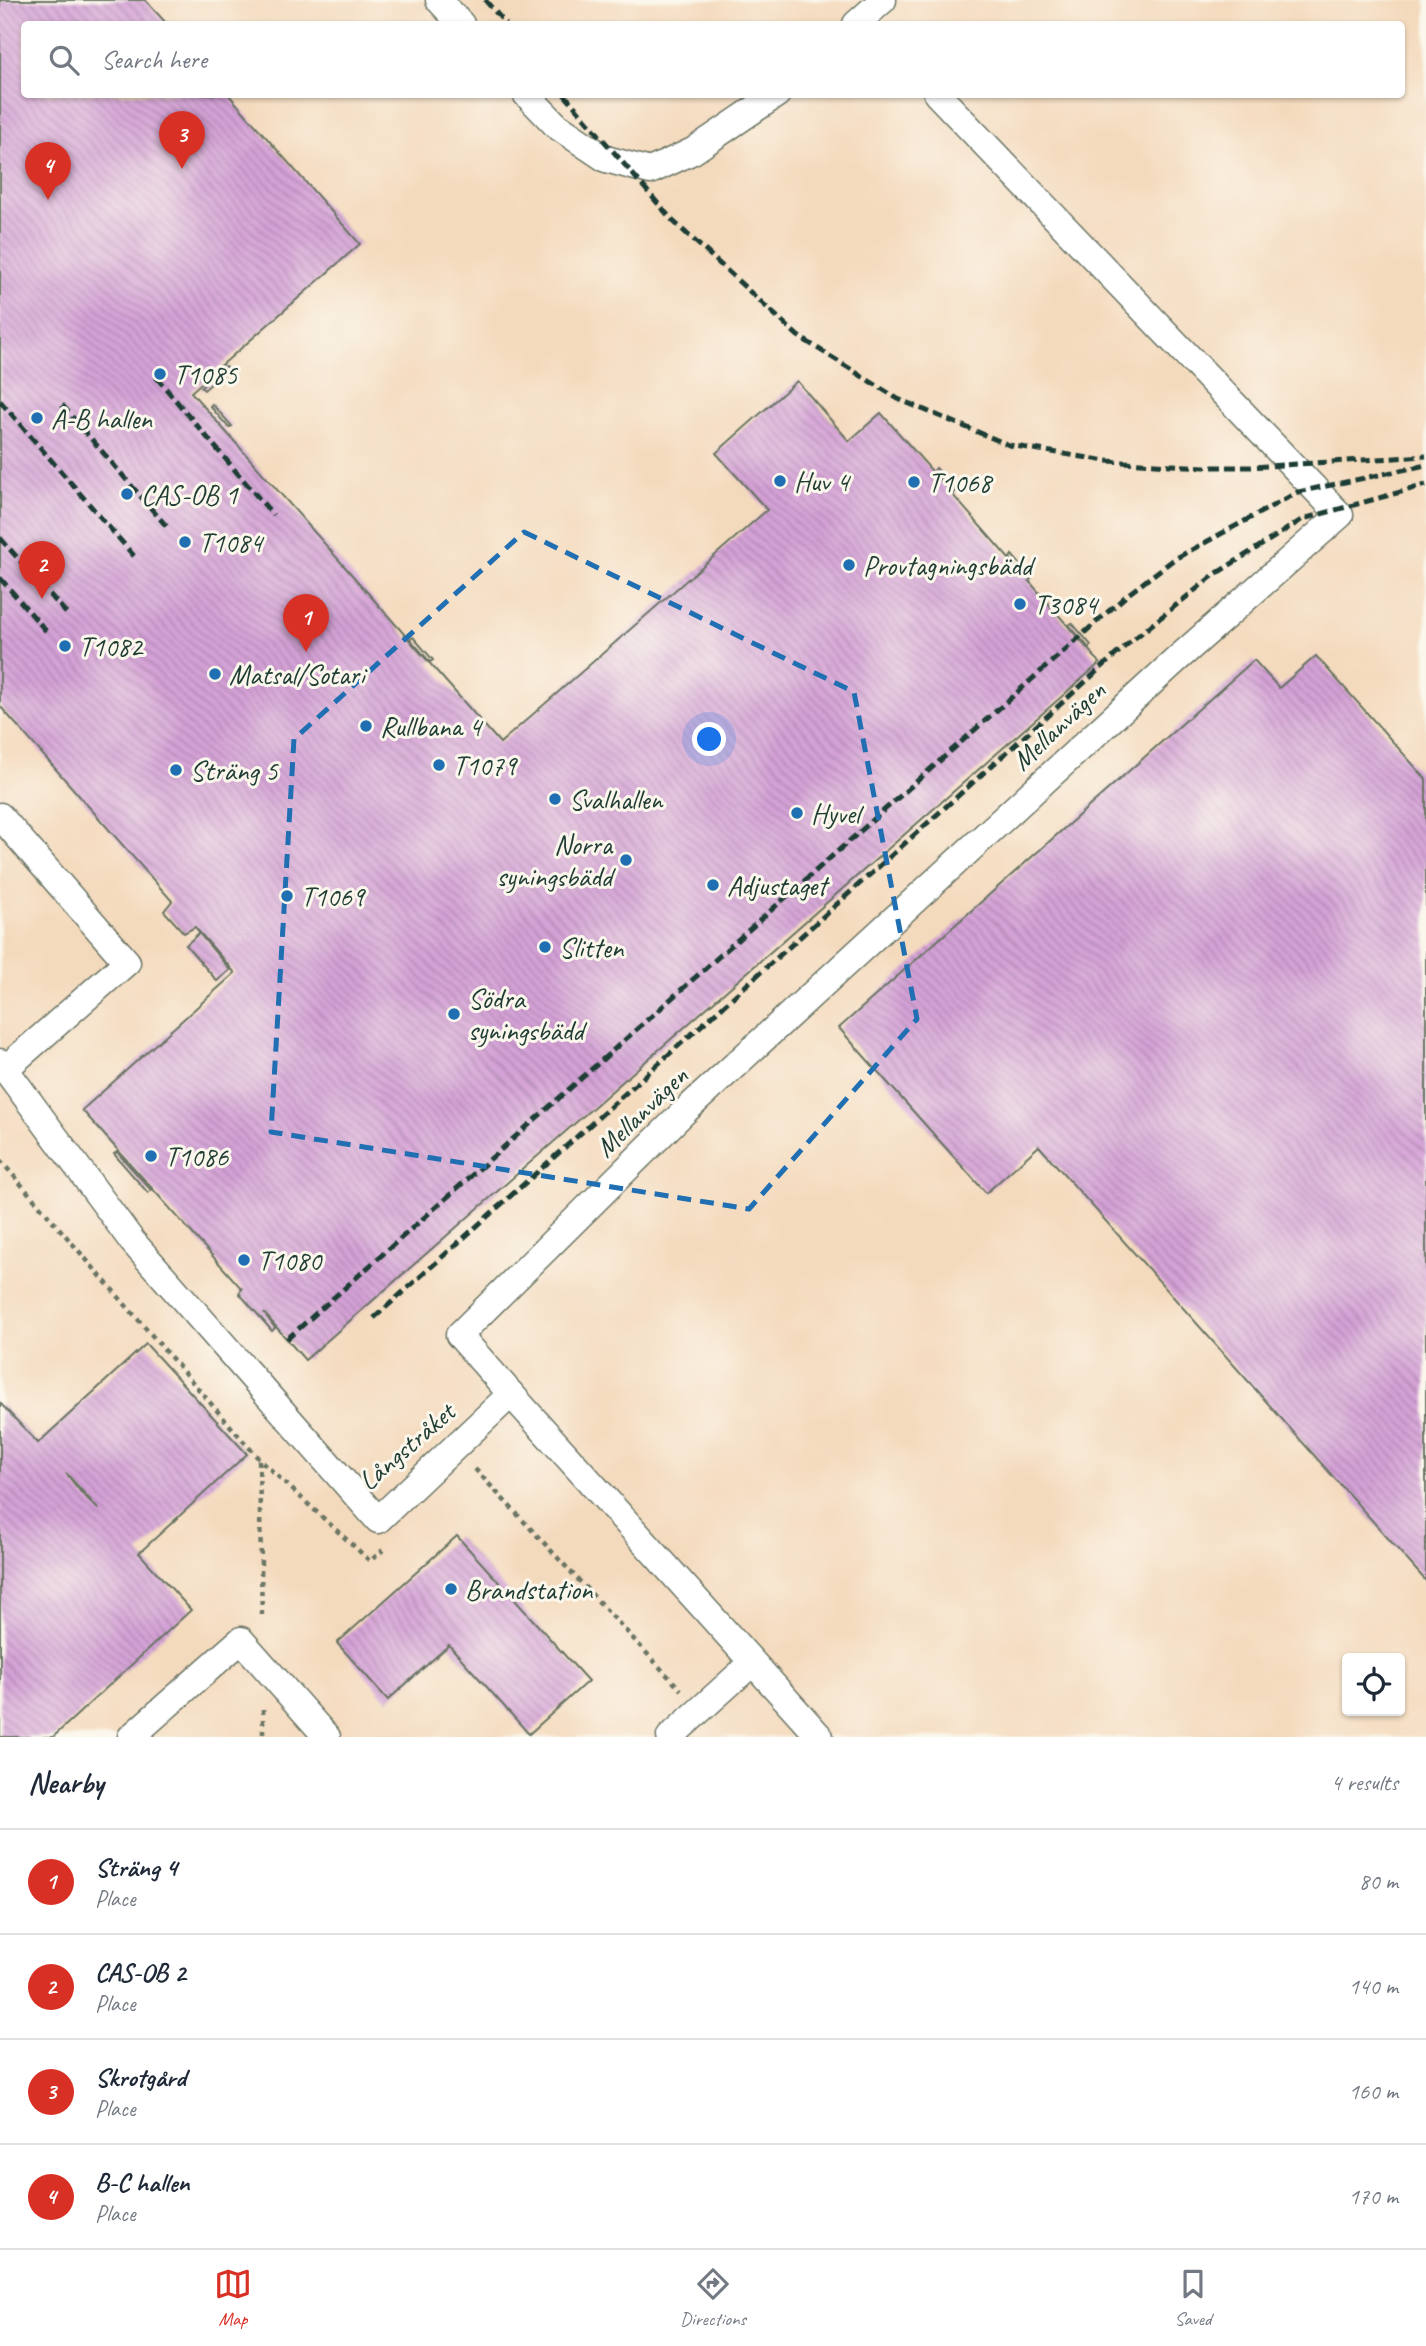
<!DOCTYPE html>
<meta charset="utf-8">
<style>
:root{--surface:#fff;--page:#f6f6f7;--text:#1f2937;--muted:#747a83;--line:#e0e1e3;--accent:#d93025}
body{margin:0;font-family:Caveat,sans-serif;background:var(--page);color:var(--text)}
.controls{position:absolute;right:21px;bottom:21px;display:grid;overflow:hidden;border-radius:7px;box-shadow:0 2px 5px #0004}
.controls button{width:63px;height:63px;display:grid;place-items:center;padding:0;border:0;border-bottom:2px solid var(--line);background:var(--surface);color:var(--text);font:35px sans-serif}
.you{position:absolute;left:710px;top:740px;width:24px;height:24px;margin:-18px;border:5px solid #fff;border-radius:50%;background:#1a73e8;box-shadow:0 0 0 10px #1a73e833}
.badge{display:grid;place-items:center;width:46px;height:46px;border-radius:50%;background:var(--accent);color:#fff;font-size:23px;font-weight:700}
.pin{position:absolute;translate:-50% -58px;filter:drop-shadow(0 2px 4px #0008)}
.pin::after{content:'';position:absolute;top:37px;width:24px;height:21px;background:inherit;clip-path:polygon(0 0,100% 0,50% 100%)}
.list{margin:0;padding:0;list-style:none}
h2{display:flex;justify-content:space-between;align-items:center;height:91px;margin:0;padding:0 28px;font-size:30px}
h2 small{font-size:23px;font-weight:400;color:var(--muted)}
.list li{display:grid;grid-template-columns:46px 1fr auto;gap:21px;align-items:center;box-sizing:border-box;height:105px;padding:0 28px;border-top:2px solid var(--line)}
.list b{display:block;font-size:26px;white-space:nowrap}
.list p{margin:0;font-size:23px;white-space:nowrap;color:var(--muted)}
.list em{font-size:23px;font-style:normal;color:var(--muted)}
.icon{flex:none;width:38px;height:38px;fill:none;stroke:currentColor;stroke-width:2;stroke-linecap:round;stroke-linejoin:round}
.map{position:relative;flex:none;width:1426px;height:1737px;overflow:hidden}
.search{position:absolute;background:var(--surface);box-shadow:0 2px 5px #0004;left:21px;right:21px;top:21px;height:77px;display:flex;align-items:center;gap:18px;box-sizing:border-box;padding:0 24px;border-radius:7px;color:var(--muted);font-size:26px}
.sheet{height:511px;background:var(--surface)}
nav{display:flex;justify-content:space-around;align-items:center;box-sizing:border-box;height:98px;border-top:2px solid var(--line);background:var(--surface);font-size:19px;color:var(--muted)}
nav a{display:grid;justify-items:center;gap:4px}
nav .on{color:var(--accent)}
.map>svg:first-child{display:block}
.building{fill:url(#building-back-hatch);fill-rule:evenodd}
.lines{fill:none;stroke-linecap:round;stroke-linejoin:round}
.street-casing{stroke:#6a7464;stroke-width:29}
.path{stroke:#6a7464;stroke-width:4.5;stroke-dasharray:5 5;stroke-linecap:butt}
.street{stroke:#fff;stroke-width:26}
.rail{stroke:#1f3d34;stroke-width:5;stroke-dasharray:10 5;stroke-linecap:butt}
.marked{fill:none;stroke:#1f6fb2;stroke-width:5;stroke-dasharray:14 9;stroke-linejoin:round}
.poi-dot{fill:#1f6fb2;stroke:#fbf7ec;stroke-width:2.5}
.labels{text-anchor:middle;stroke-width:6;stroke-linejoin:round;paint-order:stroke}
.poi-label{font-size:28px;fill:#1f3d34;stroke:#fbf7ec;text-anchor:start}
.street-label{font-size:28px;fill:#1f3d34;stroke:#fbf7ec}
</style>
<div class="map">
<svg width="1426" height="1737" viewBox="0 0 1426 1737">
<defs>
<pattern id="building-back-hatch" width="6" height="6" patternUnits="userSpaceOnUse" patternTransform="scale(1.75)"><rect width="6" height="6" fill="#d5a2d7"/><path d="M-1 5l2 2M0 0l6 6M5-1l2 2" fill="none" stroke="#ac85af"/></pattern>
</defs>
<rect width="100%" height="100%" fill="#fbf7ec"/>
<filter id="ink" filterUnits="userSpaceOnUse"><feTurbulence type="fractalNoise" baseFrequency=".0143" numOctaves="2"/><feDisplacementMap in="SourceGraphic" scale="14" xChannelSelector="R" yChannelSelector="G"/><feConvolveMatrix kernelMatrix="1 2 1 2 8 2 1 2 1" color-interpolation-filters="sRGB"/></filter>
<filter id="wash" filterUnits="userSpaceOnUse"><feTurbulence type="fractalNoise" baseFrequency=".00686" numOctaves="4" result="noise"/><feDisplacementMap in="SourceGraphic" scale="28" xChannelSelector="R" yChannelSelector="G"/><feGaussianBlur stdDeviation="1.57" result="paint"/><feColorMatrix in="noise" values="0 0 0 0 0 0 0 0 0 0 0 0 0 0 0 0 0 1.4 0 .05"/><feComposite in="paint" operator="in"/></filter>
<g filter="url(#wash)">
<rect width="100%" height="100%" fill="#f4dabd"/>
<g id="blocks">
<g class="building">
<polygon points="0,0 145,0 167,24 24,24 24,94 228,94 360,244 191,392 500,743 767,510 716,453 797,381 849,441 881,413 1017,568 1010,558 1012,555 1032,578 1029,581 1100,663 305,1360 264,1313 275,1328 272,1331 239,1293 242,1289 82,1110 235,973 195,927 184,933 164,911 172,901 0,706"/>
<polygon points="225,366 228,369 204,390 201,387"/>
<polygon points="212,404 232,426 229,428 210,406"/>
<polygon points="936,468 956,490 954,493 934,471"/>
<polygon points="1072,623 1091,645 1089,648 1069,625"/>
<polygon points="413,637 433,660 430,662 410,639"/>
<polygon points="1316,656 1426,779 1426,1581 1039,1146 986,1193 839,1028 1254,660 1279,688"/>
<polygon points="199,933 230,970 217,981 186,945"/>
<polygon points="117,1152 151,1190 148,1193 114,1154"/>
<path d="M146 1344 247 1454 139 1553 191 1610 53 1737H0V1403L38 1443ZM66 1473 99 1510 80 1491Z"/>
<polygon points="457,1536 588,1681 529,1734 449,1645 388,1700 337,1643"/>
</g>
</g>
</g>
<g filter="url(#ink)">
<use href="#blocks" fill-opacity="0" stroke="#6a7464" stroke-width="2"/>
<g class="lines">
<defs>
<g id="street">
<polyline points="439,0 461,24"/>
<polyline points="856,24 883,0"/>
<polyline points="526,94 557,126 606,159 650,171 693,151 777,94"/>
<polyline points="0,816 127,962 5,1069"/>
<polyline points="0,1062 132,1241 378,1520 511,1394 820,1737"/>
<polyline points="511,1394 459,1335 684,1112 1175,661 1340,515 937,94"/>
<polyline points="131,1737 241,1640 327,1737"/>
<polyline points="670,1737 752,1663"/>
</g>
</defs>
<use href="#street" class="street-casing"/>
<g class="path">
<polyline points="0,1160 259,1459 370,1561 383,1550"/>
<polyline points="259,1460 262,1619"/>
<polyline points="475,1469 681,1690"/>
<polyline points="263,1709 263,1737"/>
</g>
<use href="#street" class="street"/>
<g class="rail">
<polyline points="485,0 506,24"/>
<polyline points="564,94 673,221 798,336 898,399 1009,445 1107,461 1204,467 1251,467 1426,456"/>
<polyline points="156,377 273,515"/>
<polyline points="0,401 134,556"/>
<polyline points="62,405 168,528"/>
<polyline points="0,538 67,614"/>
<polyline points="0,578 47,632"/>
<polyline points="374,1318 1130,642 1214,575 1303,519 1426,485"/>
<polyline points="287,1339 1127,595 1173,560 1298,492 1426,465"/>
</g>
</g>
</g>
<path class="marked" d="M524 532 854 692 917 1019 749 1209 271 1132 294 739Z"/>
<g class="poi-dot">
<circle cx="160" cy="374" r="7"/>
<circle cx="37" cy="418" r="7"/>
<circle cx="780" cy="481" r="7"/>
<circle cx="914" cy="482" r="7"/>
<circle cx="127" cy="494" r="7"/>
<circle cx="185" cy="542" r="7"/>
<circle cx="849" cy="565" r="7"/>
<circle cx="1020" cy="604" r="7"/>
<circle cx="65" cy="646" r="7"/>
<circle cx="215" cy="674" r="7"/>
<circle cx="366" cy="726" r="7"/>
<circle cx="439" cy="765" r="7"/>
<circle cx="176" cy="770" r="7"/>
<circle cx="555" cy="799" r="7"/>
<circle cx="797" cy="813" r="7"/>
<circle cx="626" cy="860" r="7"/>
<circle cx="713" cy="885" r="7"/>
<circle cx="287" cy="896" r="7"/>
<circle cx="545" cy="947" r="7"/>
<circle cx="454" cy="1014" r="7"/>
<circle cx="151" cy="1156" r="7"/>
<circle cx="244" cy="1260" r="7"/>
<circle cx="451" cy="1589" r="7"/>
</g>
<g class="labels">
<g class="poi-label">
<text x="174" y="384">T1085</text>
<text x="51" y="428">A-B hallen</text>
<text x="794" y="491">Huv 4</text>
<text x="928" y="492">T1068</text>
<text x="141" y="504">CAS-OB 1</text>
<text x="199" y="552">T1084</text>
<text x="863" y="575">Provtagningsbädd</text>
<text x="1034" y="614">T3084</text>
<text x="79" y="656">T1082</text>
<text x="229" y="684">Matsal/Sotari</text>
<text x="380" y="736">Rullbana 4</text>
<text x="453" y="775">T1079</text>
<text x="190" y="780">Sträng 5</text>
<text x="569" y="809">Svalhallen</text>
<text x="811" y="823">Hyvel</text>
<text x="612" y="854" text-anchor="end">Norra<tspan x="612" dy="32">syningsbädd</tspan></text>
<text x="727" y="895">Adjustaget</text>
<text x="301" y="906">T1069</text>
<text x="559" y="957">Slitten</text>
<text x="468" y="1008">Södra<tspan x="468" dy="32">syningsbädd</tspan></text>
<text x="165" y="1166">T1086</text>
<text x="258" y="1270">T1080</text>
<text x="465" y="1599">Brandstation</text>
</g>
<g class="street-label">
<text transform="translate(1058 725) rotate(-43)" y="10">Mellanvägen</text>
<text transform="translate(641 1111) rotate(-44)" y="10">Mellanvägen</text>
<text transform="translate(406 1446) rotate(-41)" y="10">Långstråket</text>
</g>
</g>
</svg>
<div class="controls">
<button><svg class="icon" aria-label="locate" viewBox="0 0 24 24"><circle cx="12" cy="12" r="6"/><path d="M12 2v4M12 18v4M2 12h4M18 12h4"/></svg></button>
</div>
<div class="you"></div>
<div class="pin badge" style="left:306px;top:652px">1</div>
<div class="pin badge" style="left:42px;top:599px">2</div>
<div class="pin badge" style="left:182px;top:169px">3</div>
<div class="pin badge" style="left:48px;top:200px">4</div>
<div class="search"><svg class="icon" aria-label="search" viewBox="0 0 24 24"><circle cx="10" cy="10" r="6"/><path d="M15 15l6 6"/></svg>Search here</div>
</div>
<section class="sheet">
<h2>Nearby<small>4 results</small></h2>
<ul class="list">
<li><span class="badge">1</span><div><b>Sträng 4</b><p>Place</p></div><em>80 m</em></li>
<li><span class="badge">2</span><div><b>CAS-OB 2</b><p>Place</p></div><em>140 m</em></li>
<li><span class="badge">3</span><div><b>Skrotgård</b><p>Place</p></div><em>160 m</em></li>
<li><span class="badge">4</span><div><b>B-C hallen</b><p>Place</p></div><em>170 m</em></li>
</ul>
</section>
<nav>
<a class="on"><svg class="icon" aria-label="map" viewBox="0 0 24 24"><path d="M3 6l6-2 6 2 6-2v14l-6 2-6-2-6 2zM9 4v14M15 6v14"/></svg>Map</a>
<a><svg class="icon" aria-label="directions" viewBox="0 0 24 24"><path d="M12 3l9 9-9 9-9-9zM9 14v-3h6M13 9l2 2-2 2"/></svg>Directions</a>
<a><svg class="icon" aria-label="saved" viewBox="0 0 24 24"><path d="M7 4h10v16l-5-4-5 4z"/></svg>Saved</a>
</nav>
